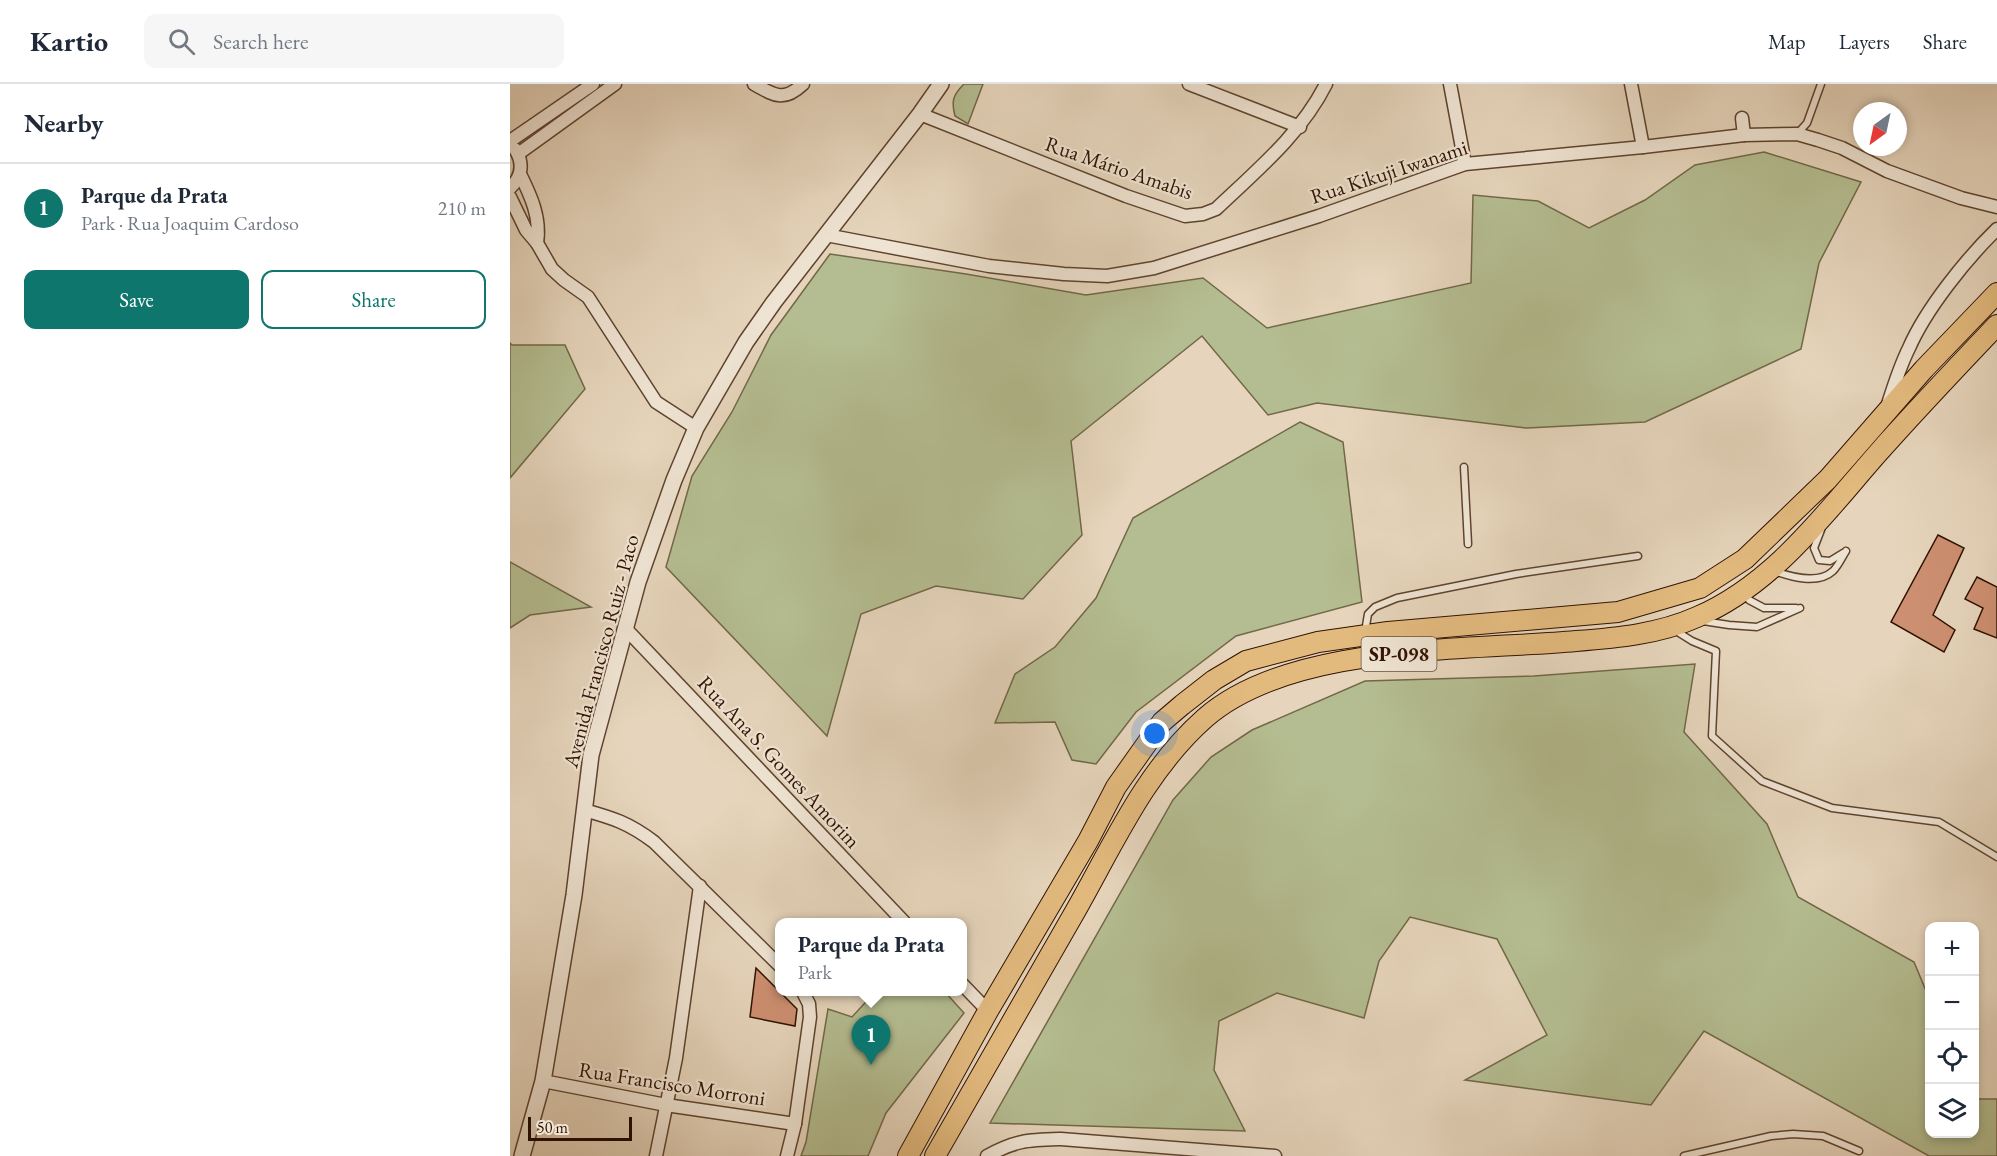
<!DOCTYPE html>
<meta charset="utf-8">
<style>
:root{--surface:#fff;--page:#f6f6f7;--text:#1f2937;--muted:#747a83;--line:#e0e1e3;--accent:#0f766e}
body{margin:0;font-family:"EB Garamond",serif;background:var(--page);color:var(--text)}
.controls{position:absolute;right:18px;bottom:18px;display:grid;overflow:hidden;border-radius:12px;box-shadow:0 3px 9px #0003}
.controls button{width:54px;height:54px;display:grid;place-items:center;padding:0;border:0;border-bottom:2px solid var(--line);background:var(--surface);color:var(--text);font:30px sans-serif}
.compass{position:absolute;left:1343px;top:18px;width:54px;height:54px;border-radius:50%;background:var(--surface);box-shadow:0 3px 9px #0003;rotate:213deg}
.scale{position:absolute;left:18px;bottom:15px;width:104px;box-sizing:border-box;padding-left:6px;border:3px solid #301200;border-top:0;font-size:16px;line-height:21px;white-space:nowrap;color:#301200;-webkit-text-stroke:4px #efe4d3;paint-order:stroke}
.you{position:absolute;left:645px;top:650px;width:21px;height:21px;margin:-15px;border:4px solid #fff;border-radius:50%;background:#1a73e8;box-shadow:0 0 0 9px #1a73e833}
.badge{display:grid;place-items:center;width:39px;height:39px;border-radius:50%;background:var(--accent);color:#fff;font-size:20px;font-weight:700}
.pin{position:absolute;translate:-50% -50px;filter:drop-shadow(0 2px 3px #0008)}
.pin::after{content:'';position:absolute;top:32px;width:21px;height:18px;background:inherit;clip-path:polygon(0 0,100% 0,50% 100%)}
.popup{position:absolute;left:265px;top:834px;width:192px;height:78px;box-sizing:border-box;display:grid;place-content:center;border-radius:12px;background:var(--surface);filter:drop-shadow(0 2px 4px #0005);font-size:20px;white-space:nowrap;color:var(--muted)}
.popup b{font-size:22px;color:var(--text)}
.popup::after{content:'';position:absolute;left:50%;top:100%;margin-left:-12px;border:12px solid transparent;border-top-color:var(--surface)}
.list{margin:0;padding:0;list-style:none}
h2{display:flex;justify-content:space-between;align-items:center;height:78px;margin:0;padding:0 24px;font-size:26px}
h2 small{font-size:20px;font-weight:400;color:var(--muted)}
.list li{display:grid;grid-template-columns:39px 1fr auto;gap:18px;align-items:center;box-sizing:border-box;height:90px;padding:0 24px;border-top:2px solid var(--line)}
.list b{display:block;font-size:22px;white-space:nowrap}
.list p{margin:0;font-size:20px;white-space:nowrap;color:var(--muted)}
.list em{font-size:20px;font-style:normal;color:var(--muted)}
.actions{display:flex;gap:12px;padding:18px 24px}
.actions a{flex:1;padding:14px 0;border:2px solid var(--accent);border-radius:12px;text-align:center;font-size:21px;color:var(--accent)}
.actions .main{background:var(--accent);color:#fff}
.icon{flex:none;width:33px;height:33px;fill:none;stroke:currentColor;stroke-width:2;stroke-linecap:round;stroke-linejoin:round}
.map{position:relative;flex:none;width:1487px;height:1072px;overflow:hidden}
header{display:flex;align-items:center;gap:36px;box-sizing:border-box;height:84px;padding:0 30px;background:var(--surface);border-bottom:2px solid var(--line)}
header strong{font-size:28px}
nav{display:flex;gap:33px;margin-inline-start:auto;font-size:21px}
.search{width:420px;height:54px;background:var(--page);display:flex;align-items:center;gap:15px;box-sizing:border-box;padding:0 21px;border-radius:12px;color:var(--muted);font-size:22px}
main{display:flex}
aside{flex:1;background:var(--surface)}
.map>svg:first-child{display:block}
.green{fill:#b4bd91;stroke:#726848;stroke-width:1.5}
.building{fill:#cd9072;stroke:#301200;stroke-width:1.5}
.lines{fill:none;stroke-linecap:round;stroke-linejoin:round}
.service-casing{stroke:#5e432f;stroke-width:9}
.minor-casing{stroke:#5e432f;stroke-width:15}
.tertiary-casing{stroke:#5e432f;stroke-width:18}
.primary-casing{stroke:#301200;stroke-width:22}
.service{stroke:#efe4d3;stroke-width:6}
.minor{stroke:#efe4d3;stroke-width:12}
.tertiary{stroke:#efe4d3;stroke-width:15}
.primary{stroke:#e3ba7e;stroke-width:20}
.labels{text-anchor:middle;stroke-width:4.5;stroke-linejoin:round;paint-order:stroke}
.shield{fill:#efe4d3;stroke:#69513f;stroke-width:1.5}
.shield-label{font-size:20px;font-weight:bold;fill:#301200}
.street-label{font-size:21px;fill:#301200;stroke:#efe4d3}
</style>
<header>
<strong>Kartio</strong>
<div class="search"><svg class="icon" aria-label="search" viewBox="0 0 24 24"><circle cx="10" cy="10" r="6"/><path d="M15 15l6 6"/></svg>Search here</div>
<nav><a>Map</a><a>Layers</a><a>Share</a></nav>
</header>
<main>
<aside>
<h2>Nearby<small></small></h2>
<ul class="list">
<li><span class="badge">1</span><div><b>Parque da Prata</b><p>Park · Rua Joaquim Cardoso</p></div><em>210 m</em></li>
</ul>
<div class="actions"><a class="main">Save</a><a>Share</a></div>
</aside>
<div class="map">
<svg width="1487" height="1072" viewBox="0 0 1487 1072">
<rect width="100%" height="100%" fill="#e6d5bc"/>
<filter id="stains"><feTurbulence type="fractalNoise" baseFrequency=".00333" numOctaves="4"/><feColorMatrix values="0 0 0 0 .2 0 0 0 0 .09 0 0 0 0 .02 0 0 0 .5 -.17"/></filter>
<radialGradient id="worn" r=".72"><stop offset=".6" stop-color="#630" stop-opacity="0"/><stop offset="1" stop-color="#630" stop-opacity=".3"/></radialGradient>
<g class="green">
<path d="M454 0H473L458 40 445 32C441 17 443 11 454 0Z"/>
<polygon points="1254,68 1351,98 1309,179 1291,265 1135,338 1017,344 807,319 758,331 692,252 561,357 572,451 513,515 426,502 351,530 317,652 156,483 182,392 222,328 261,251 320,170 456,190 576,211 693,194 757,244 961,199 963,111 1028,117 1079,144 1135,116 1185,81"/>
<polygon points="0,259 2,261 55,261 75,305 0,394"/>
<polygon points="790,338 833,358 852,518 726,552 626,628 586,680 562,676 545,638 485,639 505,590 545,563 586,514 623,434"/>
<polygon points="0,478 81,523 20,531 0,544"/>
<polygon points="1185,580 1174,648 1257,740 1288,813 1404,878 1419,914 1420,1050 1464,1050 1465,1015 1487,1015 1487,1072 1419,1072 1194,947 1141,1021 955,996 1037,951 987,855 900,833 869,877 854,934 767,909 709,937 704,986 735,1047 480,1039 663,716 701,673 742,646 855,597 1024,592"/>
<polygon points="365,908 435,908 454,929 376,1029 358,1072 291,1072 296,1058 318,925 342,933"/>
</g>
<g class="building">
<polygon points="1428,451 1454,464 1423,531 1445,546 1434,568 1381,538"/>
<polygon points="1467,493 1487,503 1487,554 1464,545 1473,524 1455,515"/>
<polygon points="246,884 287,925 285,942 240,933"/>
</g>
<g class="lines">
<defs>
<g id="service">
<polyline points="1287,50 1297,39 1311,0"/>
<polyline points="954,383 958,460"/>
<polyline points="1311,446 1304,464 1309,476 1320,477 1333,469"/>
<path d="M1264 487C1281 493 1308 501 1323 487 1329 481 1332 473 1336 467"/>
<polyline points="1237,510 1239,516 1254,524 1286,524"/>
<polyline points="1193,537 1219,541 1247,543 1290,524"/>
<polyline points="1166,547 1182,557 1206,567 1202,652 1252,697 1322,724 1429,738 1487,773"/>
<polyline points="855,548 858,530 865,523 887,514 1006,490 1128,472"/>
<polyline points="1174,1072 1261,1052 1283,1050 1313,1052 1349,1067"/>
</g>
<g id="minor">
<path d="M244 0C265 12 274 18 293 0"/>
<polyline points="679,0 790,43"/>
<polyline points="940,0 955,80"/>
<polyline points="1121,0 1133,63"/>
<path d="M410 30 616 112 675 132 693 130 706 125C746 87 791 50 816 0"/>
<polyline points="1232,34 1234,51"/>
<polyline points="0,57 83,0"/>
<polyline points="8,70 105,0"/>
<path d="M10 90C21 112 31 134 27 159"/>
<path d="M0 104C12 93 14 79 5 65"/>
<polyline points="0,113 16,146 27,159 42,185 54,196 78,213 146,318 186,344"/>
<polyline points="316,151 479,182 554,190 597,192 644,184 809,132 955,80 1133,63 1234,51 1287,50 1308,56 1332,64 1377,87 1451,114 1487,123"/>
<path d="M1378 320C1384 301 1390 282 1399 264 1416 225 1456 175 1487 145"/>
<polyline points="115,544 394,838"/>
<path d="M74 726C103 734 119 739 144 758L270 882"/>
<polyline points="452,900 478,927"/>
<polyline points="33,997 156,1021 285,1040"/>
<polyline points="146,1072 166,974 190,802"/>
<polyline points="277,1072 285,1040 300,933 299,920 293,908"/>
<path d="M477 1072C506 1056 518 1056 551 1055L765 1072"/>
</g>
<polyline id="tertiary" points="12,1072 33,997 64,811 81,671 128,498 164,396 186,344 236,258 264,218 410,30 431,0"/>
<g id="primary">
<polyline points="398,1072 478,927 578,757 606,703 652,638 672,621 704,596 736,577 808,558 878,548 1108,528 1190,504 1235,475 1318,395 1414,285 1487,209"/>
<path d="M425 1072C472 990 519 908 566 826 604 759 636 686 695 634 781 559 957 567 1066 557 1107 554 1149 550 1187 533 1264 500 1315 429 1368 369 1407 325 1447 283 1487 241"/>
</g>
</defs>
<use href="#service" class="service-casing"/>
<use href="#minor" class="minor-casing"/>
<use href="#tertiary" class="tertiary-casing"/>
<use href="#primary" class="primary-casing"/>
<use href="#service" class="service"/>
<use href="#minor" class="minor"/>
<use href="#tertiary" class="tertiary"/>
<use href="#primary" class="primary"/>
</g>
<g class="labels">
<rect class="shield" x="851.5" y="553" width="75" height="34" rx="4.5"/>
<g class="shield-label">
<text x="889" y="577">SP-098</text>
</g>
<g class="street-label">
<text transform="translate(609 84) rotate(19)" y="7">Rua Mário Amabis</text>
<text transform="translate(879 88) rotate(-18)" y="7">Rua Kikuji Iwanami</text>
<text transform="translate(91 567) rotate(-75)" y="7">Avenida Francisco Ruiz - Paco</text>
<text transform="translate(269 678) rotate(47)" y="7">Rua Ana S. Gomes Amorim</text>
<text transform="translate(162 1000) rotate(9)" y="7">Rua Francisco Morroni</text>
</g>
</g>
<rect width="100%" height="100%" filter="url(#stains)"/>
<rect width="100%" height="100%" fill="url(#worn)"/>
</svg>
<div class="controls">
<button>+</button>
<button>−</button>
<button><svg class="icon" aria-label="locate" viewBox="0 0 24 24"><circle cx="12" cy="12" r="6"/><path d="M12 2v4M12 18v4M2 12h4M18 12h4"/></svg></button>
<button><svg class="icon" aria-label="layers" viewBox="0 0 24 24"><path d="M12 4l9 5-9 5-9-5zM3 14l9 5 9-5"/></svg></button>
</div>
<svg class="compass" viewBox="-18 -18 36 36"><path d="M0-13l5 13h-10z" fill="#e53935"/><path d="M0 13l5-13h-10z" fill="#747a83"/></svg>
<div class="scale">50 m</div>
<div class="you"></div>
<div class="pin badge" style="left:361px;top:981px">1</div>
<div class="popup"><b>Parque da Prata</b>Park</div>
</div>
</main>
